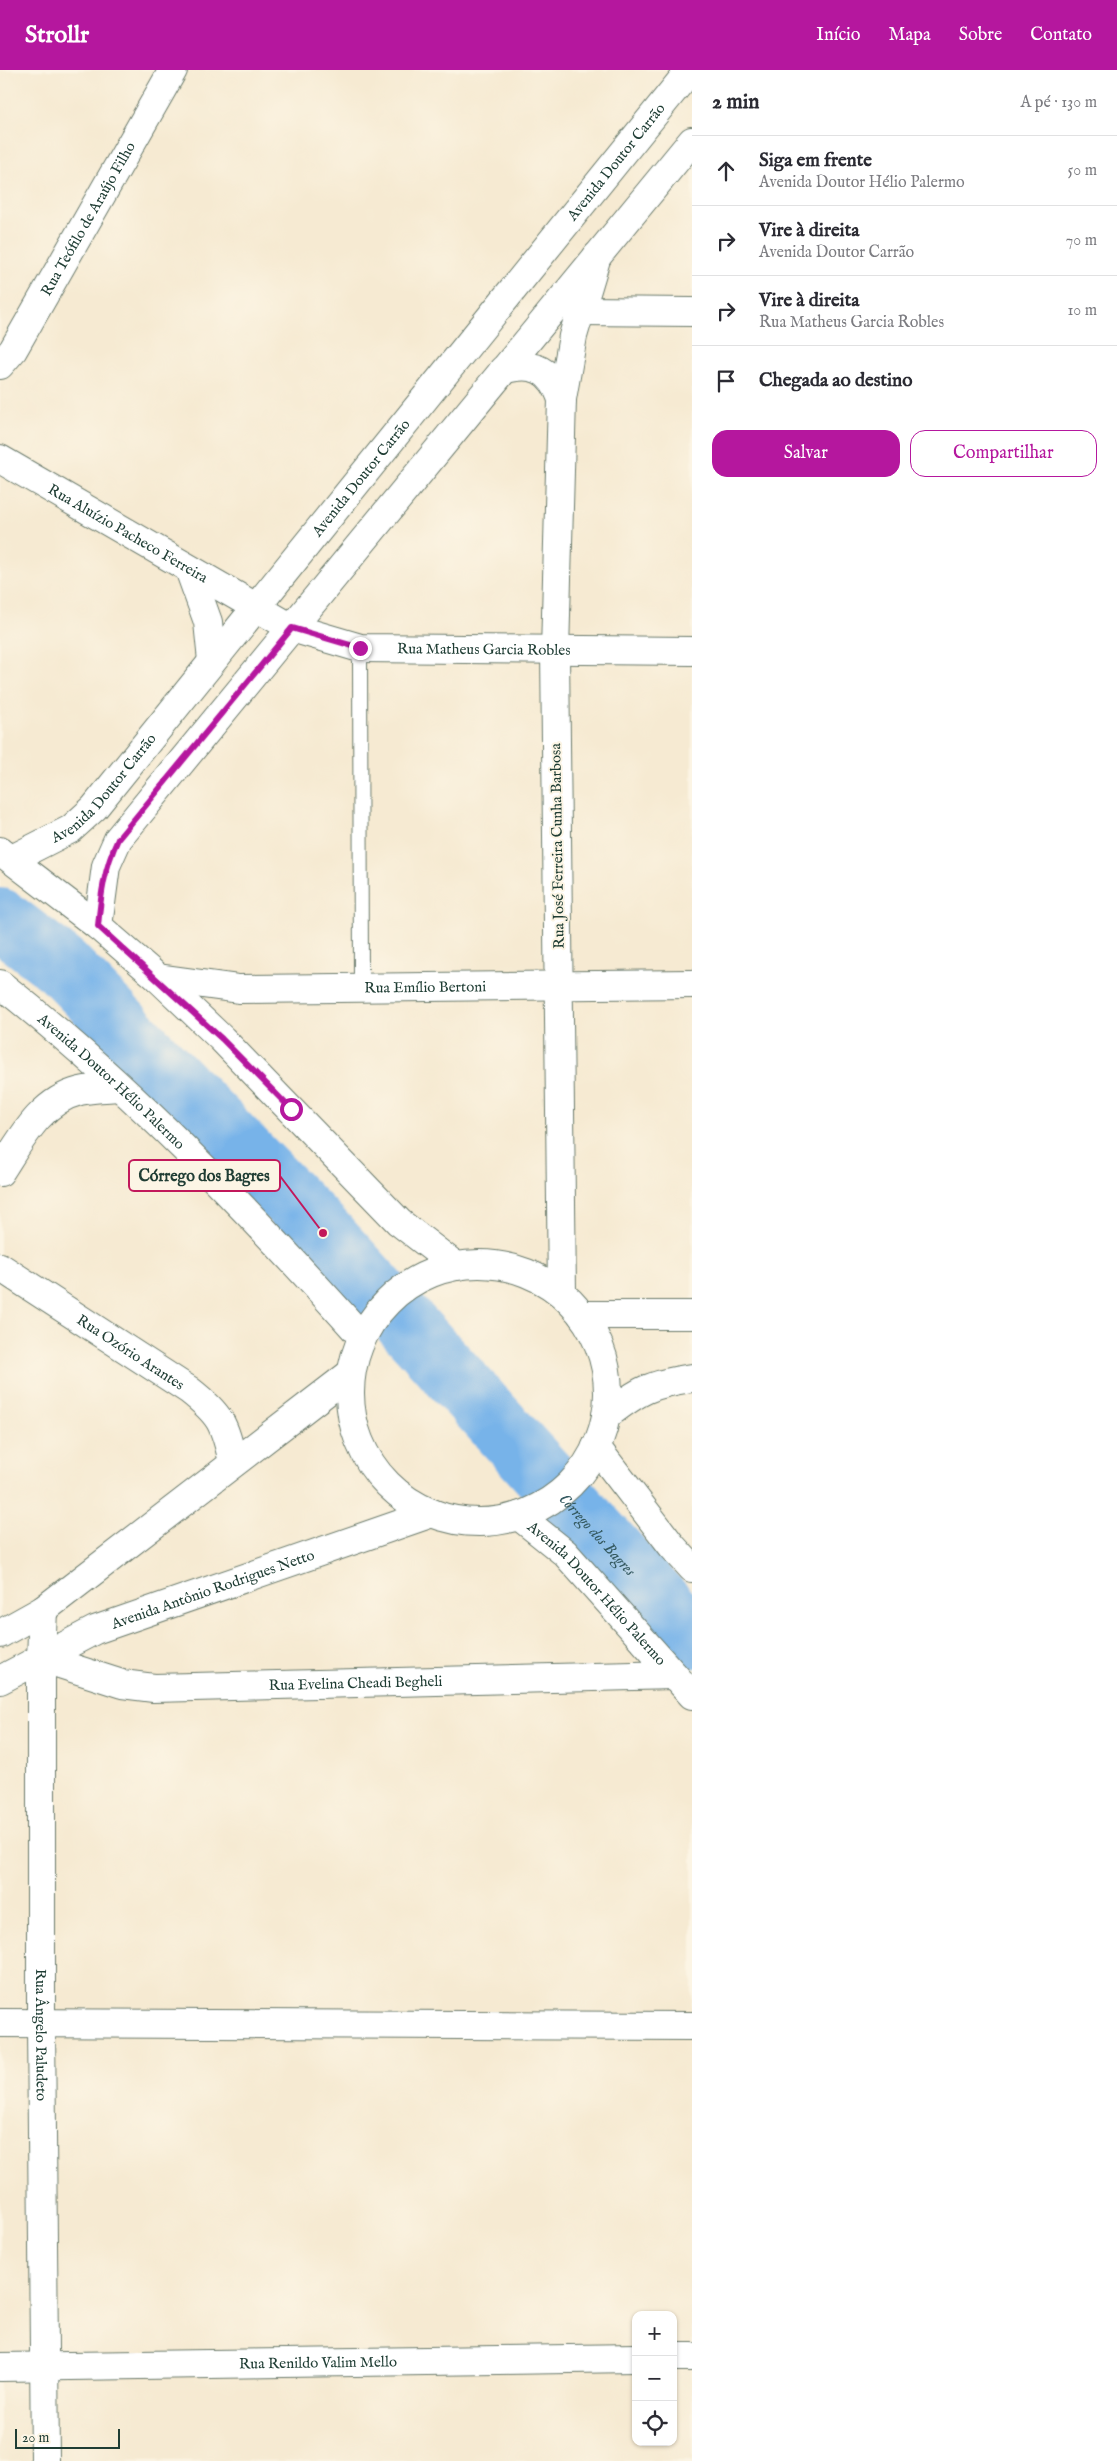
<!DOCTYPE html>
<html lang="pt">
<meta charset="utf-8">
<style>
:root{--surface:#fff;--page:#f7f7f7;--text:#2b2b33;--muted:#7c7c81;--line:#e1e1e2;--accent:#b5179e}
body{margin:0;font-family:"IM FELL English",serif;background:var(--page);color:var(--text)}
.controls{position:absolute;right:15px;bottom:15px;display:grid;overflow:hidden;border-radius:10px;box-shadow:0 1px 4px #0004}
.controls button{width:45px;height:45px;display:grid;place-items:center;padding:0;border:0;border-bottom:1px solid var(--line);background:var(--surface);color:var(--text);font:25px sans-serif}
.scale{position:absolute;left:15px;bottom:12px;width:105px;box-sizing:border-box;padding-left:5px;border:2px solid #1f3d34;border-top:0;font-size:14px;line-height:18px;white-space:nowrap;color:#1f3d34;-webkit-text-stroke:4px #fcf5e5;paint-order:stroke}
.stop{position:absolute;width:15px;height:15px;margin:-11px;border:4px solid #b5179e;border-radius:50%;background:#fff}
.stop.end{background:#b5179e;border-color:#fff;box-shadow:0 1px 5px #0008}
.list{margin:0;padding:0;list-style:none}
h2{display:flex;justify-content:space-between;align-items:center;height:65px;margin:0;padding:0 20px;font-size:21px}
h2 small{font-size:16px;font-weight:400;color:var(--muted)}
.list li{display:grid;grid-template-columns:32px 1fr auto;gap:15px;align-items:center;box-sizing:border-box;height:70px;padding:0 20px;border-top:1px solid var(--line)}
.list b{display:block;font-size:19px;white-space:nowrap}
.list p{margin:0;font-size:16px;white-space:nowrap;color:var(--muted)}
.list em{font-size:16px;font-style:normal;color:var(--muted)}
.actions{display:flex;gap:10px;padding:15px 20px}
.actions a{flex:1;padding:11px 0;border:1px solid var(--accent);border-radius:15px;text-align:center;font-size:18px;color:var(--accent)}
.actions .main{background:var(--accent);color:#fff}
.icon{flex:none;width:28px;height:28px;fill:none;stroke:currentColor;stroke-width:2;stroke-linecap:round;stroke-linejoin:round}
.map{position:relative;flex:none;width:692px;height:2391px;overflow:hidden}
header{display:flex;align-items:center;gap:30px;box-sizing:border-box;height:70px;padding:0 25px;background:var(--accent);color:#fff}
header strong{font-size:24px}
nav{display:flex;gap:28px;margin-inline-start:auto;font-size:18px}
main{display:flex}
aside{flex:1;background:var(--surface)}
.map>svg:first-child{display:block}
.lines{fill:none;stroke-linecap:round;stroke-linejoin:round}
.river{stroke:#77b3e9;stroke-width:62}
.lane-casing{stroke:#6a7a6b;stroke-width:16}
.street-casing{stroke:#6a7a6b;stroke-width:30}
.secondary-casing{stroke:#6a7a6b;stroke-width:30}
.primary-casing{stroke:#6a7a6b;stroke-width:30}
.lane{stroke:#fff;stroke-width:14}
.street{stroke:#fff;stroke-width:28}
.secondary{stroke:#fff;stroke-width:28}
.primary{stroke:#fff;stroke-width:28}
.route{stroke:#b5179e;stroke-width:6}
.labels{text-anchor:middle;stroke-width:4;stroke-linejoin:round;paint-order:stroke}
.street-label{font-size:15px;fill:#1f3d34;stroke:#fcf5e5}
.water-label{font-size:16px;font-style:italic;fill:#355a61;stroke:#fcf5e5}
.leader{fill:none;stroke:#c2185b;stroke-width:2}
.callout-dot{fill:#c2185b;stroke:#fcf5e5;stroke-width:2}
.callout{fill:#fcf5e5;stroke:#c2185b;stroke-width:2}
.callout-label{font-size:16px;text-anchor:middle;font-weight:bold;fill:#1f3d34}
</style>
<header>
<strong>Strollr</strong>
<nav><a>Início</a><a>Mapa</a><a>Sobre</a><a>Contato</a></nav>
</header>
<main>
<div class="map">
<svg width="692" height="2391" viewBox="0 0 692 2391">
<rect width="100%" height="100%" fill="#fcf5e5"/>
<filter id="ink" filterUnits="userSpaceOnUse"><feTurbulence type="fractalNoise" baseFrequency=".02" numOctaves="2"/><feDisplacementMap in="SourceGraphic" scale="10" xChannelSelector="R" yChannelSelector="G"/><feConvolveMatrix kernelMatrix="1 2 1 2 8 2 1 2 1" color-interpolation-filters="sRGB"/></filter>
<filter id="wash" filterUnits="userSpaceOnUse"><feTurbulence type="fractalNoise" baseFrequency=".0096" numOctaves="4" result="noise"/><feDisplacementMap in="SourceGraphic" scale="20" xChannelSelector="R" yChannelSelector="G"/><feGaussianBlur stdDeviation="1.12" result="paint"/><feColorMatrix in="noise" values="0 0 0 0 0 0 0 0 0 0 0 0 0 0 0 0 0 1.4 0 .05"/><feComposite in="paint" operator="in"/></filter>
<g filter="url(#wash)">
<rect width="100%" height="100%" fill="#f6ead2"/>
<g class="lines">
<path class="river" id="s1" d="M0 849 62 896 323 1163 692 1567"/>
</g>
</g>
<g filter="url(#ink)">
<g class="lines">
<defs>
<polyline id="lane" points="360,578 361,918"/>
<g id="street">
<polyline points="580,241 692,242"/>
<path id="s2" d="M0 295 13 280 173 0"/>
<path d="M503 300C533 291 551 299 562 329"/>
<path id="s3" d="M0 389 292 558 360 578 692 581"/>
<path id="s4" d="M158 908 239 919 692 914"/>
<path d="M0 1102C21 1070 40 1031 80 1021 93 1018 107 1018 119 1017"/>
<path id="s5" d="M0 1197 189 1320C221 1345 224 1353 233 1392"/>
<polyline points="562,1224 555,581 562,329 573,266 597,186"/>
<path id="s6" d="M43 1540 41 1588V1954L45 2391"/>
<path id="s7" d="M41 1588 122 1614 154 1618 674 1605"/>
<polyline points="0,1953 692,1956"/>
<polyline points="673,2287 692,2287"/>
<path id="s8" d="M0 2297 636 2288"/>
</g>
<g id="secondary">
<polyline points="189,499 208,552 212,591"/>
<path id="s9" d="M12 789 71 759 94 738 690 0"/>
<polyline points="98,856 106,796 118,769 692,71"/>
<polyline points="582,1245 692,1245"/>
<path d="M606 1346C639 1320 651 1314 692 1308"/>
<polyline points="0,1564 43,1540 351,1303"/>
<path id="s10" d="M0 1610 95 1560 432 1443"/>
</g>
<g id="primary">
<polyline points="0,781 98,856 158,908 222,969 399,1152 456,1196"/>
<path id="s11" d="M0 914C131 1017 251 1143 362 1267"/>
<circle cx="479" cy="1323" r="129"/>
<polyline points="596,1377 672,1476 692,1498"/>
<path id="s12" d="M519 1446 565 1483 692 1625"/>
</g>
</defs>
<use href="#lane" class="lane-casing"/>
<use href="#street" class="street-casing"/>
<use href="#secondary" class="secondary-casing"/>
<use href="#primary" class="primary-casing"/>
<use href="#lane" class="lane"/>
<use href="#street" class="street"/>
<use href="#secondary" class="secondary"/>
<use href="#primary" class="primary"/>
</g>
</g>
<g class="lines" filter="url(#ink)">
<path class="route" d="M291 1039 222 969 98 856C101 824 104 799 118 769L292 558 360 578"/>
</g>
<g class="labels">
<g class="street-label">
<text dy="5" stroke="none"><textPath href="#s9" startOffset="928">Avenida Doutor Carrão</textPath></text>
<text dy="5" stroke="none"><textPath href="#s2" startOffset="171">Rua Teófilo de Araújo Filho</textPath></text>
<text dy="5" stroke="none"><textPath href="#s9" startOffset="522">Avenida Doutor Carrão</textPath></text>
<text dy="5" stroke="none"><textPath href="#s3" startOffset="148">Rua Aluízio Pacheco Ferreira</textPath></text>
<text dy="5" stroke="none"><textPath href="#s3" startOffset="532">Rua Matheus Garcia Robles</textPath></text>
<text dy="5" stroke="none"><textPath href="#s9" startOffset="118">Avenida Doutor Carrão</textPath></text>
<text transform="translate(557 776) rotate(-91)" y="5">Rua José Ferreira Cunha Barbosa</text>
<text dy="5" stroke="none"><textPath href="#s4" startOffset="268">Rua Emílio Bertoni</textPath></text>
<text dy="5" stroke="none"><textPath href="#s11" startOffset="148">Avenida Doutor Hélio Palermo</textPath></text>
<text dy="5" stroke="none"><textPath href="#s5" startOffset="156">Rua Ozório Arantes</textPath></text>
<text dy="5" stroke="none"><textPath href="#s10" startOffset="232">Avenida Antônio Rodrigues Netto</textPath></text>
<text dy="5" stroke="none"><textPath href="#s12" startOffset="110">Avenida Doutor Hélio Palermo</textPath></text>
<text dy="5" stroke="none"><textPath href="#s7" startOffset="319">Rua Evelina Cheadi Begheli</textPath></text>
<text dy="5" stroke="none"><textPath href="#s6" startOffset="425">Rua Ângelo Paludeto</textPath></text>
<text dy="5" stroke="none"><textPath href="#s8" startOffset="318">Rua Renildo Valim Mello</textPath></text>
</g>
<g class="water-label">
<text dy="6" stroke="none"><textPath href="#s1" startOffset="859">Córrego dos Bagres</textPath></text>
</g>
</g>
<path class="leader" d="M323 1163L280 1106"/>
<circle class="callout-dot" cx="323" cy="1163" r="5"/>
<rect class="callout" x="129" y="1090" width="151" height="31" rx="5"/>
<g class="callout-label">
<text x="204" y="1111">Córrego dos Bagres</text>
</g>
</svg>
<div class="controls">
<button>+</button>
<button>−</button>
<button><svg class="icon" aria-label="locate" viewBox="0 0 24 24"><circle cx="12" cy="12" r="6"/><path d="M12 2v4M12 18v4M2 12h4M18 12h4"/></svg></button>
</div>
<div class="scale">20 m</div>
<div class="stop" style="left:291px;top:1039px"></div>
<div class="stop end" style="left:360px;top:578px"></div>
</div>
<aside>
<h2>2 min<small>A pé · 130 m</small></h2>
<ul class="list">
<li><svg class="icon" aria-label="ahead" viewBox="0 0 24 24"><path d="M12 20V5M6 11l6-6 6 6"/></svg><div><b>Siga em frente</b><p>Avenida Doutor Hélio Palermo</p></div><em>50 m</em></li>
<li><svg class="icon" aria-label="right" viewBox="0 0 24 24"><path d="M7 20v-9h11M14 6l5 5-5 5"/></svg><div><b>Vire à direita</b><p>Avenida Doutor Carrão</p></div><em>70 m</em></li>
<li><svg class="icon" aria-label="right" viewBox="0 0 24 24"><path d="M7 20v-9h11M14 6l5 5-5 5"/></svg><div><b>Vire à direita</b><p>Rua Matheus Garcia Robles</p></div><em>10 m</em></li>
<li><svg class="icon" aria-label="arrive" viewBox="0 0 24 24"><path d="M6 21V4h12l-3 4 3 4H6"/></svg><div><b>Chegada ao destino</b></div></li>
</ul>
<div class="actions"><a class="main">Salvar</a><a>Compartilhar</a></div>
</aside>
</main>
